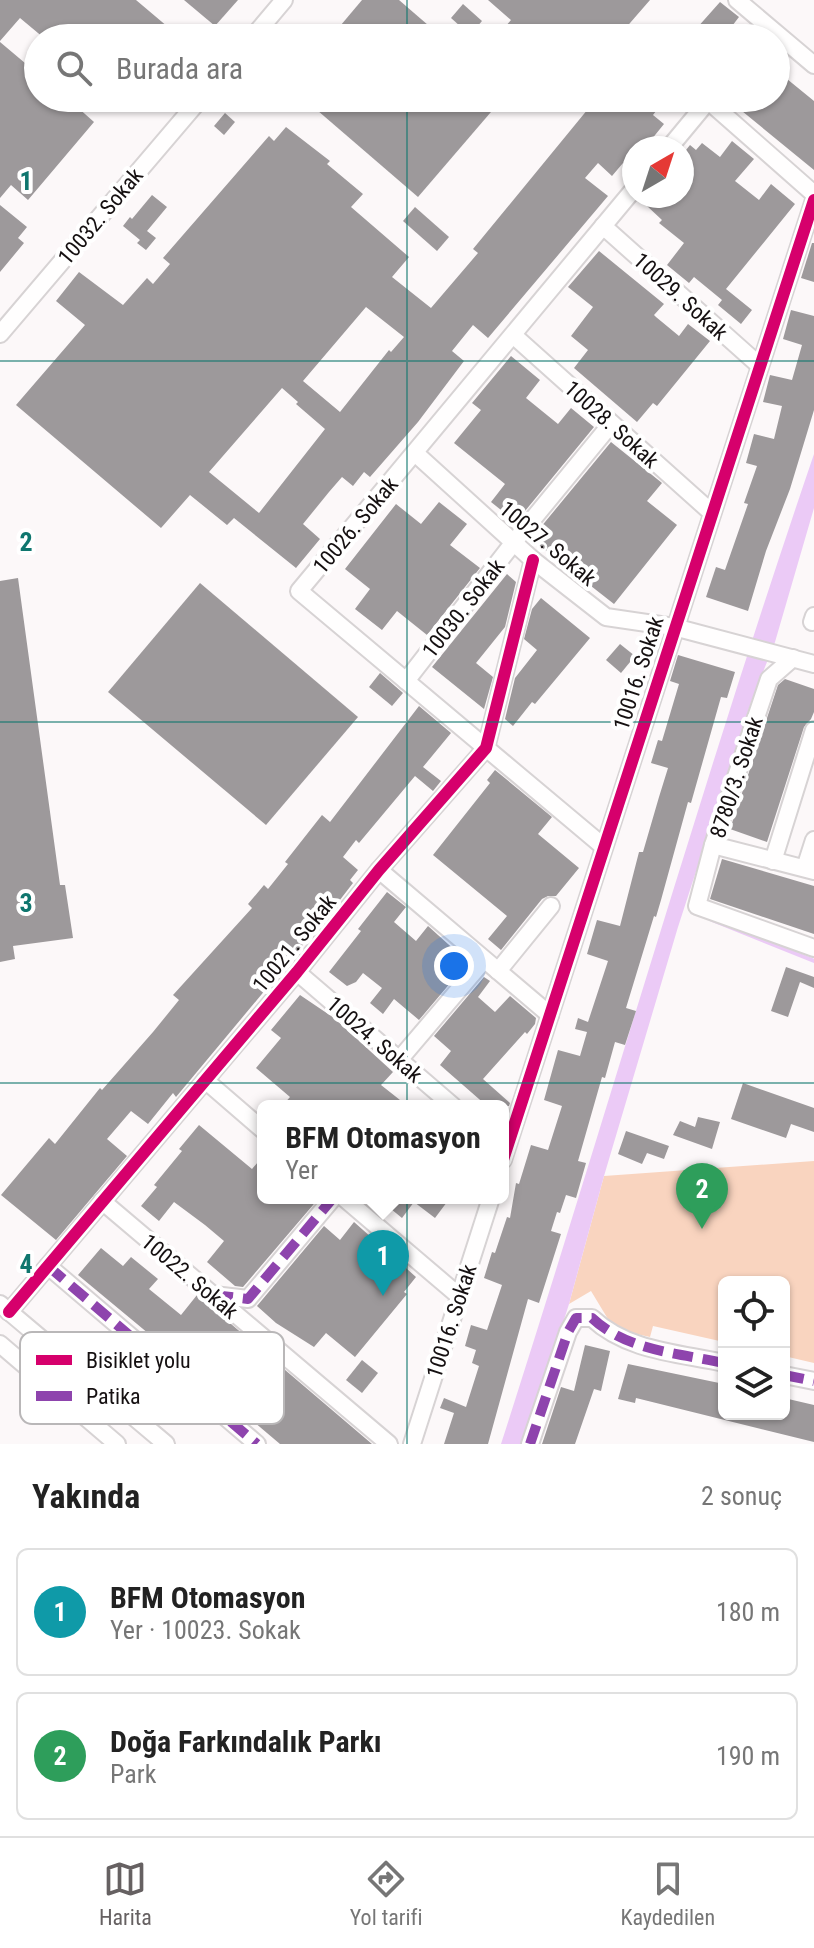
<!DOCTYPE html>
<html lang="tr">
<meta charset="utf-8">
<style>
:root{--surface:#fff;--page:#f2f2f2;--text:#222;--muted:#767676;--line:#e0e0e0;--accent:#666162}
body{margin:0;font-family:"Roboto Condensed",sans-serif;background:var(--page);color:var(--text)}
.controls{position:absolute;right:24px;bottom:24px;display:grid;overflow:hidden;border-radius:12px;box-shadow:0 2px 6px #0004}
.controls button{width:72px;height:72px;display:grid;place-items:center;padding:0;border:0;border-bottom:2px solid var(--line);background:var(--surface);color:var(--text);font:40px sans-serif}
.compass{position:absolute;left:622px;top:136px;width:72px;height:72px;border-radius:50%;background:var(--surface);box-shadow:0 2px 6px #0004;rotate:39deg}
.you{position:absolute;left:454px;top:966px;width:28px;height:28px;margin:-20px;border:6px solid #fff;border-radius:50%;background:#1a73e8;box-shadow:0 0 0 12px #1a73e833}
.badge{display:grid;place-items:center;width:52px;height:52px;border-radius:50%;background:var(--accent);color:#fff;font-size:26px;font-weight:700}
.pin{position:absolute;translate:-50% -66px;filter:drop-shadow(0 2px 4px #0008)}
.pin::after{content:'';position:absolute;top:42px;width:28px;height:24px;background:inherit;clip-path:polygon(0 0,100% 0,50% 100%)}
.popup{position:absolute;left:257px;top:1100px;width:252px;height:104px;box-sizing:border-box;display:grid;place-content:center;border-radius:12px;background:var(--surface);filter:drop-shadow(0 2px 6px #0005);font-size:26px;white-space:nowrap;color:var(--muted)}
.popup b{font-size:30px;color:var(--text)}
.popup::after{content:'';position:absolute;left:50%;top:100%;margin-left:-16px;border:16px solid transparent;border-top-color:var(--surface)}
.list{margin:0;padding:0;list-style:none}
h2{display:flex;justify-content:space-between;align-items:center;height:104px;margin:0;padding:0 32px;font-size:34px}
h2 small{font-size:26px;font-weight:400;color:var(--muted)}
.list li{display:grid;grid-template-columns:52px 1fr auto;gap:24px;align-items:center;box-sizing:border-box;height:128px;margin:0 16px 16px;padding:0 16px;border:2px solid var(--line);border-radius:12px}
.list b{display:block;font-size:30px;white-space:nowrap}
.list p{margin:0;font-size:26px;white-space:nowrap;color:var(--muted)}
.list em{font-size:26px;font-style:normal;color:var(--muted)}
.icon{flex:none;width:44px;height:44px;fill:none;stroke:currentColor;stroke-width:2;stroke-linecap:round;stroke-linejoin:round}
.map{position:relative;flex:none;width:814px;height:1444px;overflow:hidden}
.search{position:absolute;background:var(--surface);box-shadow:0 2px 6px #0004;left:24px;right:24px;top:24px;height:88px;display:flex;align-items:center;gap:20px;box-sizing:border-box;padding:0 28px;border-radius:44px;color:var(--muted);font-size:30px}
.sheet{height:392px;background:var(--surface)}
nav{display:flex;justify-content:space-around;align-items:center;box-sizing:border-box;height:112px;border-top:2px solid var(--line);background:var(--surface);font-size:22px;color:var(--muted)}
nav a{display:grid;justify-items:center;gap:4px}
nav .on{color:var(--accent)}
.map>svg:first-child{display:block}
.green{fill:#f9d4bf}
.water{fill:#ebcaf6}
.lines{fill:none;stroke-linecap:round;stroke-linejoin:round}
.stream{stroke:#ebcaf6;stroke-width:4}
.building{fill:#9d999b;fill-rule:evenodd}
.minor-casing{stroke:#d7d3d4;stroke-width:20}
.minor{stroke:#fffefe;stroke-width:16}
.quiet{stroke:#8e44ad;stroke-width:10;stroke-dasharray:20 10;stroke-linecap:butt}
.cycleway-casing{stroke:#fff;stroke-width:17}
.cycleway{stroke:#d6006c;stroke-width:12}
.grid{fill:none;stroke:#0f766e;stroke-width:2;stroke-opacity:0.55}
.labels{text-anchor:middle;stroke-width:8;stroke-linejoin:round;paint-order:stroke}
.street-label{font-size:22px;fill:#151011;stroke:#fff}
.key{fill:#fff;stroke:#b9b7b8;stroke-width:2}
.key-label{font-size:22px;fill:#151011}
.grid-label{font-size:26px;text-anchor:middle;font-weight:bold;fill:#0f766e;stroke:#fff;stroke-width:8;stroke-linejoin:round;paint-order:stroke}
</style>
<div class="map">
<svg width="814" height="1444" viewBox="0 0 814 1444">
<rect width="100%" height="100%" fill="#fcf8f9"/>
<polygon class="green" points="814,1161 814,1363 784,1356 784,1282 724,1282 724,1342 653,1326 650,1337 614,1329 591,1291 569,1304 604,1176"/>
<path class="water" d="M814 454V508L775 642 751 702 678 927 604 1176 569 1304 525 1444H501C607 1114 702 782 814 454Z"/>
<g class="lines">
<polyline class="stream" points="712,920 814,961"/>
</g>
<g class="building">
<polygon points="0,0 136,0 181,38 44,38 20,18 0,41"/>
<polygon points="184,0 238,0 215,26"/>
<polygon points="362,0 399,0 443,38 330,38"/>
<polygon points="488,0 650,0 617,38 495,38 511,20"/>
<polygon points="720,2 739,17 729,30 739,38 688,38"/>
<polygon points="463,4 482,21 470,35 451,18"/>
<polygon points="0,42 38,74 38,98 67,98 94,122 28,200 11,185 0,198"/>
<polygon points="776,70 814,101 814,170 726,98 776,98"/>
<polygon points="115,98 144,98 132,112"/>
<polygon points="303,98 503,98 418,197"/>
<path d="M597 98H666L653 115 664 124 647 145 645 143 641 148H634V157L626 166 623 163 612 176 598 163 585 178 608 196 488 338 473 325 452 351 464 361 418 422 370 477 364 472 353 486 342 477 329 492 303 524 320 539 296 568 234 518 227 525 190 495 161 528 16 405 85 325 56 301 79 272 123 305 147 278 153 284 170 264 163 258 269 136 274 141 286 127 330 161 327 164 363 194 351 207 409 257 392 277 431 308 478 253 473 249ZM366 307 404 337 391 352 389 350 340 412 303 381ZM282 388 298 402 296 404 325 429 259 513 209 472Z"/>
<polygon points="225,113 235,122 224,135 214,126"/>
<polygon points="732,141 754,159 735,181 759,200 771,184 795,204 726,289 752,310 741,324 718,305 722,300 694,277 689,283 667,265 684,243 659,223 662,220 647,206 655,196 682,196 682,155 690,145 696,150 702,143 720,157"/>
<polygon points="152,195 167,207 147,231 156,238 146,250 137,243 140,240 123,226 130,217 132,219"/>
<polygon points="0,205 27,227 18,238 24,243 0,272"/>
<polygon points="415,207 449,237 437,251 403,221"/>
<polygon points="812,243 814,243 814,282 801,278"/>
<polygon points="599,251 664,304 654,315 656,317 679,336 688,324 710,341 657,406 653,403 637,422 574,368 588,350 571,336 593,307 568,287"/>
<polygon points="791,310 814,316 814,410 790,489 766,551 748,611 706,597 716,567 725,570 748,504 744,503 757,466 746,463 754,434 774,439 782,406 763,402 770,375 792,380 802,345 783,339"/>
<polygon points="511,356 540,380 526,398 558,424 571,408 594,427 516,522 491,502 505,484 454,443 481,410 472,403"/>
<polygon points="611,442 662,483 647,501 677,525 614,604 531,539"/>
<polygon points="439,502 467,524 450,545 480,568 427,635 397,611 382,630 355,609 370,589 345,569 396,504 421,524"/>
<polygon points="507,574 516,582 505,627 476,663 493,677 484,709 432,667"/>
<polygon points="18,578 60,885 65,885 73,938 13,946 15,959 0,962 0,581"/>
<polygon points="200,583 358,717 266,825 108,692"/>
<polygon points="541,598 590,638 535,704 532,702 513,726 505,719 515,678 537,650 524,639 532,609"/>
<polygon points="620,644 635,656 621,673 606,660"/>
<polygon points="678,655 735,672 727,698 721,697 691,803 688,802 661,900 656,917 654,916 626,1008 636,1011 625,1045 615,1042 605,1078 602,1077 578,1161 586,1163 576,1198 566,1195 560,1213 557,1212 551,1231 561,1234 539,1303 528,1299 488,1444 444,1444 454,1413 440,1408 444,1398 466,1407 479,1366 472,1363 476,1350 465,1346 471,1325 487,1330 502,1285 484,1278 492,1252 495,1253 507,1217 510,1218 516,1183 519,1184 531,1145 548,1150 562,1106 544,1100 558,1050 580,1056 587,1032 575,1029 578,1018 588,1022 608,961 587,954 597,920 620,926 639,852 643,852 659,797 668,768 651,763 658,740 662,741 679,684 670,681"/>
<polygon points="380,673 403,693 392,706 369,687"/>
<polygon points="785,679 814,689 814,712 811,719 804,727 767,842 730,829 778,685"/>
<polygon points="419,706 451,733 423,767 441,781 433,791 415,776 359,843 356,840 343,857 358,870 350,880 353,883 336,905 176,1097 173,1093 148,1124 131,1111 107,1139 127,1156 56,1240 1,1195 49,1138 55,1144 100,1088 102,1090 153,1032 179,1000 173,995 252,908 248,904 264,885 268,889 288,864 285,862 322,815 330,822"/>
<polygon points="495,770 552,817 538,834 579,868 556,896 548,896 542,899 501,950 488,939 507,916 433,855 490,783 487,780"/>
<polygon points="722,859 814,886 814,934 710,899"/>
<polygon points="387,892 406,907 394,922 416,941 428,926 468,962 419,1020 394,999 383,1014 370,1003 382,988 363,973 356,982 347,986 329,972 361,931 358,929"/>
<polygon points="786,967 814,977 814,988 800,982 788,1017 771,1011"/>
<polygon points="484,977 490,981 478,997 495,1012 510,996 536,1018 535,1024 527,1034 525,1032 483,1079 510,1103 509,1106 487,1106 440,1065 451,1051 434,1036"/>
<polygon points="300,995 334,1018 393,1072 381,1085 400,1100 396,1106 282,1106 290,1097 256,1068 281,1038 271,1030"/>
<polygon points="743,1083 814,1108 814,1132 791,1124 786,1138 731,1119"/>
<polygon points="698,1117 720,1122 712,1149 673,1135 680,1121 695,1127"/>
<polygon points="199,1125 252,1169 263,1156 263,1198 319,1198 243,1287 235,1286 207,1262 224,1241 205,1225 174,1202 159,1221 141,1206 157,1187 154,1185 182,1151 179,1149"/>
<polygon points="626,1131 669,1146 664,1159 647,1153 642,1164 618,1154"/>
<polygon points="400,1198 450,1198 435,1218 414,1202 402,1218 391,1209"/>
<polygon points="354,1222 416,1277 404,1292 407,1294 355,1357 326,1333 314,1347 276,1323 257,1306 324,1226 340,1240"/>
<polygon points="101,1248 123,1266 131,1257 158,1279 149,1289 181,1315 197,1295 372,1444 280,1444 220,1393 221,1391 186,1360 184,1363 78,1275"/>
<polygon points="585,1345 610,1351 601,1391 594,1389 575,1444 542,1444 561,1387 574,1391"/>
<polygon points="362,1360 378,1373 362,1393 346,1380"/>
<polygon points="628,1364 724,1384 724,1414 784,1414 784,1398 814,1405 814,1442 636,1398 635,1403 618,1399"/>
</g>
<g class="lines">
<defs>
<g id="minor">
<polyline points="737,0 814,65"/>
<polyline points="252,38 284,0"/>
<polyline points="705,98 814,194"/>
<polyline points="669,148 708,101"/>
<polyline points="603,226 760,366"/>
<polyline points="0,334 201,98"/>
<polyline points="513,335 712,513"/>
<polyline points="415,453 533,560 606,617 674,627 814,664"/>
<polyline points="812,622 814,616"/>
<polyline points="793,658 769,679 713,845 697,906 814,948"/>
<polyline points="406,681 514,542 611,424"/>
<polyline points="713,845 814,871"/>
<polyline points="604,847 299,591 634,189"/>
<polyline points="773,861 814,730"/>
<polyline points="805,868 814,840"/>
<polyline points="379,870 550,1015"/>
<polyline points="498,971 551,906"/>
<polyline points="297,972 453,1106"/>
<polyline points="399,1060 484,960"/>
<polyline points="205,1080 263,1130"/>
<polyline points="503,1160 814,200"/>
<polyline points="344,1198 459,1296"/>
<polyline points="102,1201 389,1444"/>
<polyline points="48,1266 257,1444"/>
<polyline points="214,1295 248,1299 333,1198"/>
<polyline points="0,1304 166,1444"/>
<polyline points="9,1312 297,972 379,870 486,748 533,560"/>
<polyline points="0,1344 117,1444"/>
<polyline points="784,1375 814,1381"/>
<polyline points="412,1444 491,1198"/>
<path d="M530 1444 568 1332 576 1318H592C627 1351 678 1353 724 1363"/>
</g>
</defs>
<use href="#minor" class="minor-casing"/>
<use href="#minor" class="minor"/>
<g class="quiet">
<polyline points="48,1266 257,1444"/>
<polyline points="213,1295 248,1299 333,1198"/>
<polyline points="784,1375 814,1381"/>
<path d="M530 1444 568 1332 576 1318H592C627 1351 678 1353 724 1363"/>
</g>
<defs>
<g id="cycleway">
<polyline points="503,1160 814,200"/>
<polyline points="9,1312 297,972 379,870 486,748 533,560"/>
</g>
</defs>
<use href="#cycleway" class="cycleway-casing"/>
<use href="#cycleway" class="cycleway"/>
</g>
<path class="grid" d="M407 0V38M407 98V1444M0 361H814M0 722H814M0 1083H814"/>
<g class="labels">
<g class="street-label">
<text transform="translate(100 216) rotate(-50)" y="8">10032. Sokak</text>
<text transform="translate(681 296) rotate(42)" y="8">10029. Sokak</text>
<text transform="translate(612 424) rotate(42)" y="8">10028. Sokak</text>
<text transform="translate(355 525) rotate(-50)" y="8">10026. Sokak</text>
<text transform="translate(548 543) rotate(40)" y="8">10027. Sokak</text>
<text transform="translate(463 608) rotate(-52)" y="8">10030. Sokak</text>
<text transform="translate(638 673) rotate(-72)" y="8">10016. Sokak</text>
<text transform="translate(736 777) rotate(-72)" y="8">8780/3. Sokak</text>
<text transform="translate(294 943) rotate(-51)" y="8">10021. Sokak</text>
<text transform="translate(375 1039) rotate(41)" y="8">10024. Sokak</text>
<text transform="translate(190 1276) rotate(40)" y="8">10022. Sokak</text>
<text transform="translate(451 1321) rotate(-72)" y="8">10016. Sokak</text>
</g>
</g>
<rect x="20" y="1332" width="264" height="92" rx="12" class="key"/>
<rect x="36" y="1355" width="36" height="10" fill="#d6006c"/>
<rect x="36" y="1391" width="36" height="10" fill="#8e44ad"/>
<g class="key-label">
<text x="86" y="1368">Bisiklet yolu</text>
<text x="86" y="1404">Patika</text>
</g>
<g class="grid-label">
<text x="26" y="190">1</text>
<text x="26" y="551">2</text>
<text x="26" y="912">3</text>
<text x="26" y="1273">4</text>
</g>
</svg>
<div class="controls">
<button><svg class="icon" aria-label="locate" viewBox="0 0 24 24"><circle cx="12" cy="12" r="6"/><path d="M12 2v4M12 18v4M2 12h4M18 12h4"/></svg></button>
<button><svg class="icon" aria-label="layers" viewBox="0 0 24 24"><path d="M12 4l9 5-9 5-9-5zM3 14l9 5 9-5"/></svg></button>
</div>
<svg class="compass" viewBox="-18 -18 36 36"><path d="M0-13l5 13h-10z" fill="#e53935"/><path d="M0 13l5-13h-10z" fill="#767676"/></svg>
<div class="you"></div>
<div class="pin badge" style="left:383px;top:1296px;background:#0f9aa8">1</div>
<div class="popup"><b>BFM Otomasyon</b>Yer</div>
<div class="pin badge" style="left:702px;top:1229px;background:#2e9e5b">2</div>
<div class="search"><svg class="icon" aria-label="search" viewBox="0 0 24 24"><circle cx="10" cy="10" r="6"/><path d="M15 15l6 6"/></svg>Burada ara</div>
</div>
<section class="sheet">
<h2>Yakında<small>2 sonuç</small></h2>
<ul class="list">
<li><span class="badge" style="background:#0f9aa8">1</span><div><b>BFM Otomasyon</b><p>Yer · 10023. Sokak</p></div><em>180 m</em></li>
<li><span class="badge" style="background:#2e9e5b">2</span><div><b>Doğa Farkındalık Parkı</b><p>Park</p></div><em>190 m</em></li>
</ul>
</section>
<nav>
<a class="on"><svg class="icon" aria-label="map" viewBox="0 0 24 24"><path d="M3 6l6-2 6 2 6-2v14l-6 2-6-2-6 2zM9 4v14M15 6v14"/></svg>Harita</a>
<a><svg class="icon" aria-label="directions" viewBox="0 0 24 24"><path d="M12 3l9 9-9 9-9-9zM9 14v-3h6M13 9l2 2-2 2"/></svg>Yol tarifi</a>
<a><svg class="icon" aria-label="saved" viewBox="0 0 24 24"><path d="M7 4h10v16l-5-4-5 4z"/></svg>Kaydedilen</a>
</nav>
